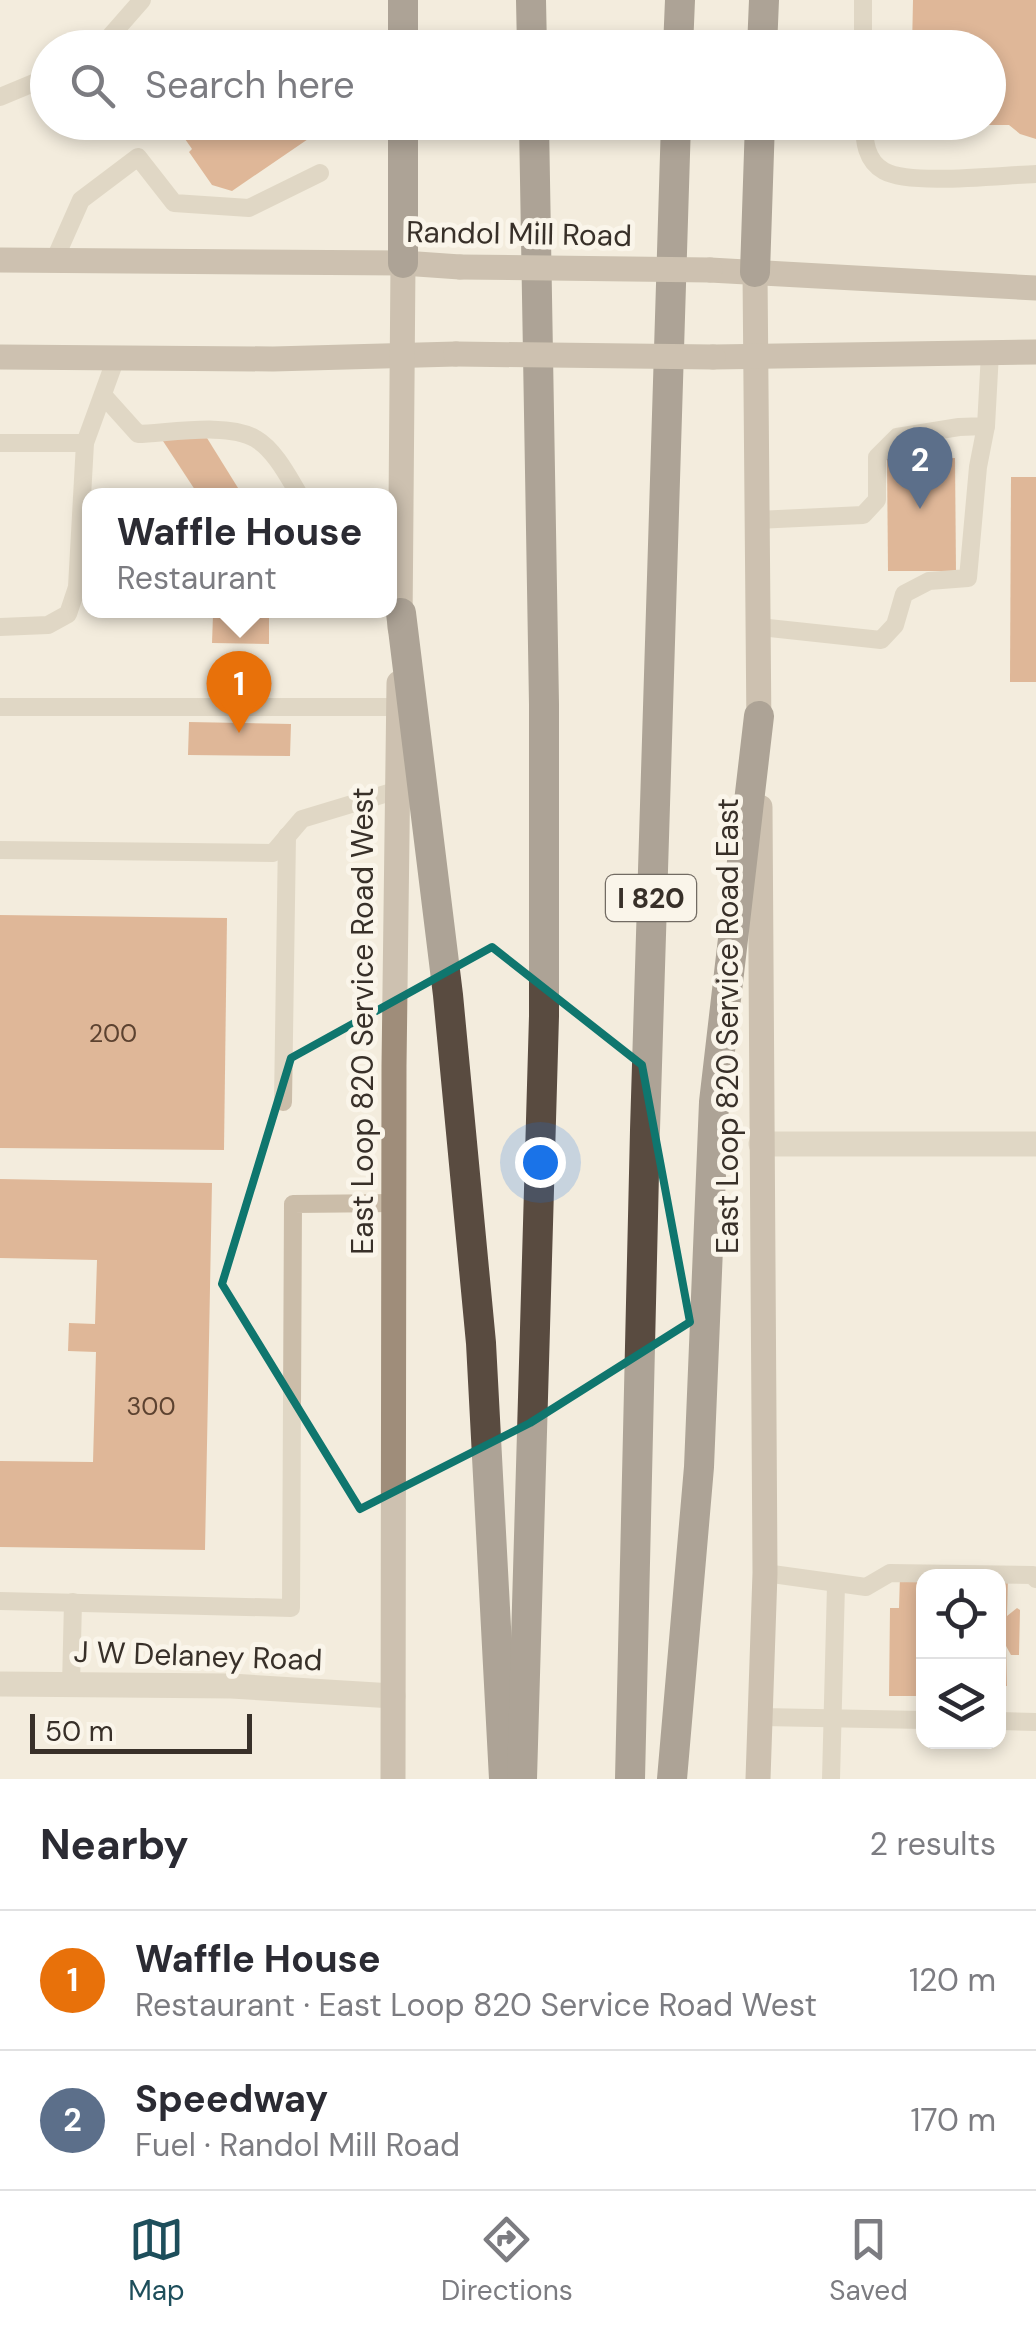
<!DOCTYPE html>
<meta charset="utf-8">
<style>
:root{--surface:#fff;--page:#f7f7f7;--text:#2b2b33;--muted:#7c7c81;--line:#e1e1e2;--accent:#1d4e5b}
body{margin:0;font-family:"DM Sans",sans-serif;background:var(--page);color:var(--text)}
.controls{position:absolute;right:30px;bottom:30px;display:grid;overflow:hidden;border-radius:20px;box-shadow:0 5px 15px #0003}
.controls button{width:90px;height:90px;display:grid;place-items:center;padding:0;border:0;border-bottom:2px solid var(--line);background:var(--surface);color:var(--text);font:50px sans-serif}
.scale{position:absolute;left:30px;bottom:25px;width:222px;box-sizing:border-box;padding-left:10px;border:5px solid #383029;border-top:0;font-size:28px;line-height:35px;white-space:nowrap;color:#383029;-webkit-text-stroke:8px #faf5ea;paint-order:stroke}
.you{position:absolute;left:540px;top:1162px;width:35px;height:35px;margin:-25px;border:8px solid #fff;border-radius:50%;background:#1a73e8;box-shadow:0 0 0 15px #1a73e833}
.badge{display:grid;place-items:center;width:65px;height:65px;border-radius:50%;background:var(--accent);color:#fff;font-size:32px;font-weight:700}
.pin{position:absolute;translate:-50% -82px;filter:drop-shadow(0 2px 5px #0008)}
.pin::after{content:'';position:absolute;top:52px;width:35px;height:30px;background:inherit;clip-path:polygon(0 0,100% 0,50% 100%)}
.popup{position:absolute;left:82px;top:488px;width:315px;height:130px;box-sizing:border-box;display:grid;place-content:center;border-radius:20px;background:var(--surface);filter:drop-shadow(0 2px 8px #0005);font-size:32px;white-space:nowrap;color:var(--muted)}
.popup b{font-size:38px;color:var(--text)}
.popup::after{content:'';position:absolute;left:50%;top:100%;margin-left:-20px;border:20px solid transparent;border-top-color:var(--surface)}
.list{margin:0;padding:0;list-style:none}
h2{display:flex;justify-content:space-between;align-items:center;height:130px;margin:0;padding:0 40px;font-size:42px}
h2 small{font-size:32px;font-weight:400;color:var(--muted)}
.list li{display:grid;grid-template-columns:65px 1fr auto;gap:30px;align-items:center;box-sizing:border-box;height:140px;padding:0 40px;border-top:2px solid var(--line)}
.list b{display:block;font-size:38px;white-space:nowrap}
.list p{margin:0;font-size:32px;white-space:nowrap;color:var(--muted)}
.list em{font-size:32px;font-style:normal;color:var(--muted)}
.icon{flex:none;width:55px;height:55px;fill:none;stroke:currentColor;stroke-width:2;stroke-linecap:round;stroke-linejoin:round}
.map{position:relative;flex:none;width:1036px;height:1779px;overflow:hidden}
.search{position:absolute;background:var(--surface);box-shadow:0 5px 15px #0003;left:30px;right:30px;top:30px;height:110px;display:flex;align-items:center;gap:25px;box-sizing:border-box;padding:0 35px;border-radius:55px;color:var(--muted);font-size:38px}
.sheet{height:410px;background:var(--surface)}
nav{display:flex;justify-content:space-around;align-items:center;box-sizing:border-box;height:140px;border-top:2px solid var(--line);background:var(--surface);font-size:28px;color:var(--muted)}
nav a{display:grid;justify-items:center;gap:5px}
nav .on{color:var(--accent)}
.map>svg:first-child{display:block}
.building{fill:#c87746}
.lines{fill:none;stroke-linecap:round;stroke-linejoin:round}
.service{stroke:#cbbda9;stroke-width:18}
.minor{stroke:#cbbda9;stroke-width:25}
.secondary{stroke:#9f8d7a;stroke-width:25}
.motorway{stroke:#594b40;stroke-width:30}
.secondary-bridge{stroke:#9f8d7a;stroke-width:25}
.marked{fill:none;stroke:#0f766e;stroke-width:8;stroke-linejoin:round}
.labels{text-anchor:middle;stroke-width:10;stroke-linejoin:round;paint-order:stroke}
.number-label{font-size:25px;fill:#5c4230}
.shield{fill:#faf5ea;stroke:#726b63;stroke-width:2.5}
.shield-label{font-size:28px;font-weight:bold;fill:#383029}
.street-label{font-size:30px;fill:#383029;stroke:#faf5ea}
</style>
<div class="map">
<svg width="1036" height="1779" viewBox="0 0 1036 1779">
<rect width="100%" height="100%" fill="#f3ecdd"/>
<g class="building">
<polygon points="913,0 1036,0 1036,139 1020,134 1009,125 988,125 988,48 912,48"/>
<polygon points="210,122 333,122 232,191 212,185 189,152 192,149 185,139"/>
<polygon points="161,438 207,438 243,496 199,496"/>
<polygon points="955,458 956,571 888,571 887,459"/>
<polygon points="1011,477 1036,477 1036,682 1010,682"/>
<polygon points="213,615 269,615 269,644 212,643"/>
<polygon points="189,722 291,724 290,756 188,755"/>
<polygon points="0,915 227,918 224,1150 0,1148"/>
<polygon points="0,1179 212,1183 205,1550 0,1547 0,1461 93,1462 96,1352 68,1351 69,1323 95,1324 97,1260 0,1258"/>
<polygon points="900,1576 924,1576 924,1696 889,1696 890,1608 899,1608"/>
<polygon points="998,1577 1008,1577 1007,1616 1017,1608 1020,1610 1019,1655 1011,1655 1006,1646 1007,1686 998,1686"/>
</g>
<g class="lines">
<g class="service">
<polyline points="863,0 863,48"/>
<polyline points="100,48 142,0"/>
<polyline points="0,97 48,77"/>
<path d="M864 122C864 141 866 161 884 171 911 186 1002 175 1036 174"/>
<polyline points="54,261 81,200 138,157 174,203 249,208 320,173"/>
<path d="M103 395 138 434C169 433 229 422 256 439 275 450 289 478 300 496"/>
<polyline points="0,443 85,443"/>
<polyline points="758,520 863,515 877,500 877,457 897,437 959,427 986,426 990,353"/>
<polyline points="0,627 48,625 68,614 77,587 85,443 116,358"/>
<polyline points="759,627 881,640 895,625 904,594 929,581 968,578 978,467 986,426"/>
<polyline points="0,707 398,707"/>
<polyline points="0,850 273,853 302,819 398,790"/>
<polyline points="283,1102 287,836"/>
<polyline points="765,1573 866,1587 890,1573 1033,1575 1036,1579"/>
<polyline points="0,1601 291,1608 293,1204 394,1203"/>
<polyline points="71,1685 73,1602"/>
<polyline points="760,1717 924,1720"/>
<polyline points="998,1721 1036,1722"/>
<polyline points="831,1779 836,1585"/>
</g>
<g class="minor">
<polyline points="761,1144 1036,1144"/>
<polyline points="0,1684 231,1686 393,1696"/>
</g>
<g class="secondary">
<polyline points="0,260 403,263 460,267"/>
<polyline points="710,270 1036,288"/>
<polyline points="755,272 759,732"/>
<polyline points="0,357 273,359 456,354"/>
<polyline points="713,357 1036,352"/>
<polyline points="400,628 403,263"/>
<polyline points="393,1779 394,1066 399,683"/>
<polyline points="758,1779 765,1573 760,807"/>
</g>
<g class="motorway">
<polyline points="531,0 532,48"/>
<polyline points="403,48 403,0"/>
<polyline points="678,48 680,0"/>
<polyline points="762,48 764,0"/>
<polyline points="403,122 403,263"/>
<polyline points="755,272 760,122"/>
<polyline points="401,613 448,995 481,1343 504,1779"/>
<polyline points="522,1779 544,1016 544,704 534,122"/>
<polyline points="630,1779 645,1130 676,122"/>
<polyline points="672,1779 699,1467 714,1102 759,716"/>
</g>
<g class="secondary-bridge">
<polyline points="460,267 710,270"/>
<polyline points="456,354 713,357"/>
</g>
</g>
<path d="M0 0H1036V1779H0ZM492 947 642 1065 690 1322 530 1423 360 1509 222 1284 291 1058Z" fill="#f3ecdd" fill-opacity=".55" fill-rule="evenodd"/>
<path class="marked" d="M492 947 642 1065 690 1322 530 1423 360 1509 222 1284 291 1058Z"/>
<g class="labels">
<g class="number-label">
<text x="113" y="1042">200</text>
<text x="151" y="1415">300</text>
</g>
<rect class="shield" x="606" y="875" width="90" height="46" rx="8"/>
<g class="shield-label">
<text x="651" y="908">I 820</text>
</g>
<g class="street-label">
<text transform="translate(519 234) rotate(1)" y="10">Randol Mill Road</text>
<text transform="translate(363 1021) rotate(-90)" y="10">East Loop 820 Service Road West</text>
<text transform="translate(728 1026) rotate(-90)" y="10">East Loop 820 Service Road East</text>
<text transform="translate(198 1656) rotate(2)" y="10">J W Delaney Road</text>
</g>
</g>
</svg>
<div class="controls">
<button><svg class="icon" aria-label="locate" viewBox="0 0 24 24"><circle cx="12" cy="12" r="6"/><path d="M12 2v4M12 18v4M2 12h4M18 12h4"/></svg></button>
<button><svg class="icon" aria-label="layers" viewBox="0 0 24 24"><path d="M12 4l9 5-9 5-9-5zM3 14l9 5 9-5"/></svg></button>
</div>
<div class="scale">50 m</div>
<div class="you"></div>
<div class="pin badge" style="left:239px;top:733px;background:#e8710a">1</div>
<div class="popup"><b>Waffle House</b>Restaurant</div>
<div class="pin badge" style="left:920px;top:509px;background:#5c6f8a">2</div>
<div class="search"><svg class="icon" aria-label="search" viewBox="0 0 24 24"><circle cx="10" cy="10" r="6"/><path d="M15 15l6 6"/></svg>Search here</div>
</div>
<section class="sheet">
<h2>Nearby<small>2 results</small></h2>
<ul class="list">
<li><span class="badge" style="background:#e8710a">1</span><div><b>Waffle House</b><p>Restaurant · East Loop 820 Service Road West</p></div><em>120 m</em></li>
<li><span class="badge" style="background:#5c6f8a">2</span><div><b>Speedway</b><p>Fuel · Randol Mill Road</p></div><em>170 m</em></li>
</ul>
</section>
<nav>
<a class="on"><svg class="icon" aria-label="map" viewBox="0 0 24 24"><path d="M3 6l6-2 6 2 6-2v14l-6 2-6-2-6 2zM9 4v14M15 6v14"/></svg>Map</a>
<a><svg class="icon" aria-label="directions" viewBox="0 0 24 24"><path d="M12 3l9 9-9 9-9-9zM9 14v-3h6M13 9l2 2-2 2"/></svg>Directions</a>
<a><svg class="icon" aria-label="saved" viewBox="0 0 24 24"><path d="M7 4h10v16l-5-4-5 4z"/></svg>Saved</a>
</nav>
